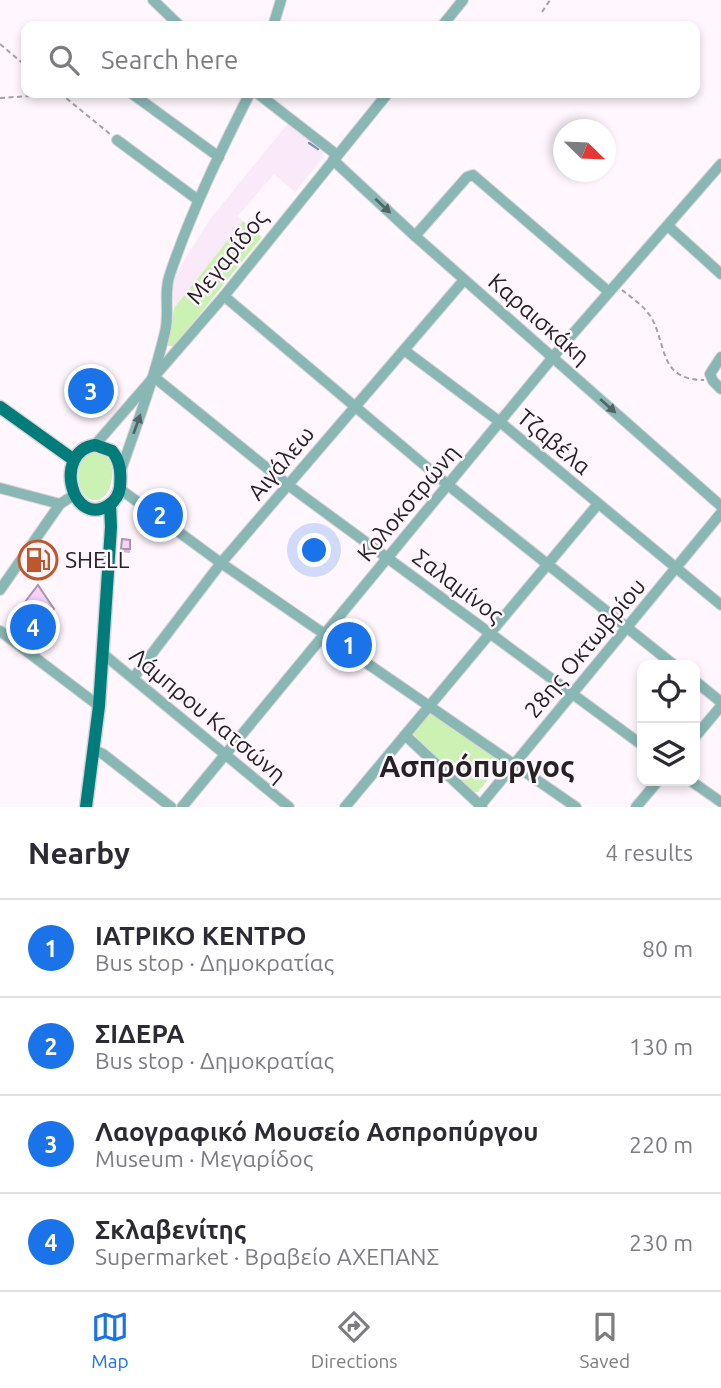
<!DOCTYPE html>
<meta charset="utf-8">
<style>
:root{--surface:#fff;--page:#f2f2f3;--text:#2b2b33;--muted:#7c7c81;--line:#e1e1e2;--accent:#1a73e8}
body{margin:0;font-family:Ubuntu,sans-serif;background:var(--page);color:var(--text)}
.controls{position:absolute;right:21px;bottom:21px;display:grid;overflow:hidden;border-radius:14px;box-shadow:0 4px 10px #0003}
.controls button{width:63px;height:63px;display:grid;place-items:center;padding:0;border:0;border-bottom:2px solid var(--line);background:var(--surface);color:var(--text);font:35px sans-serif}
.compass{position:absolute;left:553px;top:119px;width:63px;height:63px;border-radius:50%;background:var(--surface);box-shadow:0 4px 10px #0003;rotate:113deg}
.you{position:absolute;left:315px;top:551px;width:24px;height:24px;margin:-18px;border:5px solid #fff;border-radius:50%;background:#1a73e8;box-shadow:0 0 0 10px #1a73e833}
.badge{display:grid;place-items:center;width:46px;height:46px;border-radius:50%;background:var(--accent);color:#fff;font-size:23px;font-weight:700}
.pin{position:absolute;translate:-50% -50%;border:4px solid #fff;box-shadow:0 2px 7px #0006}
.list{margin:0;padding:0;list-style:none}
h2{display:flex;justify-content:space-between;align-items:center;height:91px;margin:0;padding:0 28px;font-size:30px}
h2 small{font-size:23px;font-weight:400;color:var(--muted)}
.list li{display:grid;grid-template-columns:46px 1fr auto;gap:21px;align-items:center;box-sizing:border-box;height:98px;padding:0 28px;border-top:2px solid var(--line)}
.list b{display:block;font-size:26px;white-space:nowrap}
.list p{margin:0;font-size:23px;white-space:nowrap;color:var(--muted)}
.list em{font-size:23px;font-style:normal;color:var(--muted)}
.icon{flex:none;width:38px;height:38px;fill:none;stroke:currentColor;stroke-width:2;stroke-linecap:round;stroke-linejoin:round}
.map{position:relative;flex:none;width:721px;height:807px;overflow:hidden}
.search{position:absolute;background:var(--surface);box-shadow:0 4px 10px #0003;left:21px;right:21px;top:21px;height:77px;display:flex;align-items:center;gap:18px;box-sizing:border-box;padding:0 24px;border-radius:14px;color:var(--muted);font-size:26px}
.sheet{height:483px;background:var(--surface)}
nav{display:flex;justify-content:space-around;align-items:center;box-sizing:border-box;height:98px;border-top:2px solid var(--line);background:var(--surface);font-size:19px;color:var(--muted)}
nav a{display:grid;justify-items:center;gap:4px}
nav .on{color:var(--accent)}
.map>svg:first-child{display:block}
.built{fill:#fae9f8}
.green{fill:#cbf2b2}
.lines{fill:none;stroke-linecap:round;stroke-linejoin:round}
.stream{stroke:#7691b7;stroke-width:2.5}
.minor-casing{stroke:#dcd4db;stroke-width:12}
.major-casing{stroke:#dcd4db;stroke-width:15}
.path{stroke:#a7a0a7;stroke-width:2;stroke-dasharray:5 3.5;stroke-linecap:butt}
.minor{stroke:#89b7b4;stroke-width:10}
.major{stroke:#007d7a;stroke-width:12}
.wall{fill:#d4b5d7}
.shaded-wall{fill:#ad94af}
.building{fill:#f7d3fa;stroke:#ad94af;stroke-width:2}
.oneway{fill:#526465}
.labels{text-anchor:middle;stroke-width:5;stroke-linejoin:round;paint-order:stroke}
.street-label{font-size:23px;fill:#252125;stroke:#fff6fe}
.poi-label{font-size:23px;fill:#252125;stroke:#fff6fe;text-anchor:start}
.district-label{font-size:30px;font-weight:bold;fill:#252125;stroke:#fff6fe}
</style>
<div class="map">
<svg width="721" height="807" viewBox="0 0 721 807">
<rect width="100%" height="100%" fill="#fff6fe"/>
<polygon class="built" points="290,121 324,150 322,159 295,192 274,174 238,216 243,221 174,308 172,284 182,264 210,219"/>
<g class="green">
<polygon points="243,221 262,237 174,346 168,346 174,308"/>
<path d="M95 451C100 453 106 453 109 459 116 470 112 499 96 500 76 501 74 465 85 456 85 455 94 452 95 451Z"/>
<polygon points="428,707 495,756 498,767 478,792 473,792 409,730"/>
</g>
<g class="lines">
<polyline class="stream" points="309,143 318,149"/>
<defs>
<g id="minor">
<polyline points="153,0 180,26"/>
<polyline points="273,26 281,0"/>
<polyline points="442,26 463,0"/>
<polyline points="131,93 219,157"/>
<polyline points="257,93 337,155"/>
<polyline points="117,140 198,200"/>
<polyline points="333,160 415,236 721,506"/>
<polyline points="668,226 721,274"/>
<polyline points="415,236 467,177 473,175 609,292"/>
<polyline points="224,296 448,485 674,665"/>
<polyline points="404,350 500,422 721,605"/>
<polyline points="721,357 710,374 713,381 721,389"/>
<polyline points="154,377 288,485 642,745"/>
<polyline points="95,445 224,296 388,93"/>
<path d="M121 470C137 424 154 379 165 332 170 313 163 292 170 274 191 212 220 152 250 93"/>
<polyline points="0,488 60,504"/>
<polyline points="120,489 221,563 576,807"/>
<polyline points="0,590 60,504 74,495"/>
<polyline points="0,631 99,706"/>
<polyline points="102,653 289,807"/>
<polyline points="134,677 221,563 464,280"/>
<polyline points="695,681 721,702"/>
<polyline points="405,735 482,807"/>
<polyline points="695,737 721,706"/>
<polyline points="94,750 103,754 171,807"/>
<polyline points="691,781 721,802"/>
<polyline points="182,807 563,345 721,164"/>
<polyline points="345,807 598,504"/>
<polyline points="479,807 721,513"/>
<polyline points="636,807 658,781"/>
</g>
<g id="major">
<polyline points="0,407 74,460"/>
<path d="M95 445 112 451C121 462 121 474 120 487 119 495 115 501 109 505 72 529 52 452 95 445Z"/>
<polyline points="86,807 99,706 111,527 110,504"/>
</g>
</defs>
<use href="#minor" class="minor-casing"/>
<use href="#major" class="major-casing"/>
<g class="path">
<polyline points="542,12 550,0"/>
<polyline points="0,44 26,66"/>
<polyline points="0,98 61,94 110,134"/>
<path d="M622 290C632 298 644 306 651 317 667 344 658 380 704 380"/>
</g>
<use href="#minor" class="minor"/>
<use href="#major" class="major"/>
</g>
<g class="wall">
<polygon points="122,539 130,540 130,553 121,552"/>
<polygon points="31,558 57,564 49,575 31,561"/>
<polygon points="12,619 54,621 34,647 12,631"/>
</g>
<g class="shaded-wall">
<polygon points="57,561 57,564 49,575 49,571"/>
<polygon points="54,609 54,621 34,647 34,635"/>
</g>
<g class="building">
<polygon points="122,539 130,540 130,549 121,549"/>
<polygon points="38,548 57,561 49,571 31,558"/>
<polygon points="38,585 54,609 34,635 12,619"/>
</g>
<defs><path id="oneway-solid" d="M-6-.8H1V-3.2L6.5 0L1 3.2V.8H-6Z" transform="scale(1.75)"/></defs>
<g class="oneway">
<use href="#oneway-solid" transform="translate(383 206) rotate(43)"/>
<use href="#oneway-solid" transform="translate(608 406) rotate(42)"/>
<use href="#oneway-solid" transform="translate(137 424) rotate(-70)"/>
</g>
<defs>
<symbol id="fuel-ring" viewBox="-11 -11 22 22"><circle r="9.5" fill="#fff6fe" stroke="#be582c" stroke-width="1.5"/><path d="M-5.5-6h7V0h2V4h1.3V-2.5L3-4.5l.8-.8L6-3V5H2.5V1h-1V6h-7ZM-4.2-4.7v3.2H.2V-4.7Z" fill="#be582c"/></symbol>
</defs>
<g fill-rule="evenodd">
<use href="#fuel-ring" x="16" y="538" width="44" height="44"/>
</g>
<g class="labels">
<g class="street-label">
<text transform="translate(227 257) rotate(-51)" y="8">Μεγαρίδος</text>
<text transform="translate(539 319) rotate(41)" y="8">Καραισκάκη</text>
<text transform="translate(554 442) rotate(40)" y="8">Τζαβέλα</text>
<text transform="translate(281 463) rotate(-50)" y="8">Αιγάλεω</text>
<text transform="translate(408 503) rotate(-50)" y="8">Κολοκοτρώνη</text>
<text transform="translate(458 586) rotate(37)" y="8">Σαλαμίνος</text>
<text transform="translate(585 648) rotate(-50)" y="8">28ης Οκτωβρίου</text>
<text transform="translate(208 715) rotate(40)" y="8">Λάμπρου Κατσώνη</text>
</g>
<g class="poi-label">
<text x="65" y="568">SHELL</text>
</g>
<g class="district-label">
<text x="477" y="777">Ασπρόπυργος</text>
</g>
</g>
</svg>
<div class="controls">
<button><svg class="icon" aria-label="locate" viewBox="0 0 24 24"><circle cx="12" cy="12" r="6"/><path d="M12 2v4M12 18v4M2 12h4M18 12h4"/></svg></button>
<button><svg class="icon" aria-label="layers" viewBox="0 0 24 24"><path d="M12 4l9 5-9 5-9-5zM3 14l9 5 9-5"/></svg></button>
</div>
<svg class="compass" viewBox="-18 -18 36 36"><path d="M0-13l5 13h-10z" fill="#e53935"/><path d="M0 13l5-13h-10z" fill="#7c7c81"/></svg>
<div class="you"></div>
<div class="pin badge" style="left:349px;top:645px">1</div>
<div class="pin badge" style="left:160px;top:515px">2</div>
<div class="pin badge" style="left:91px;top:391px">3</div>
<div class="pin badge" style="left:33px;top:627px">4</div>
<div class="search"><svg class="icon" aria-label="search" viewBox="0 0 24 24"><circle cx="10" cy="10" r="6"/><path d="M15 15l6 6"/></svg>Search here</div>
</div>
<section class="sheet">
<h2>Nearby<small>4 results</small></h2>
<ul class="list">
<li><span class="badge">1</span><div><b>ΙΑΤΡΙΚΟ ΚΕΝΤΡΟ</b><p>Bus stop · Δημοκρατίας</p></div><em>80 m</em></li>
<li><span class="badge">2</span><div><b>ΣΙΔΕΡΑ</b><p>Bus stop · Δημοκρατίας</p></div><em>130 m</em></li>
<li><span class="badge">3</span><div><b>Λαογραφικό Μουσείο Ασπροπύργου</b><p>Museum · Μεγαρίδος</p></div><em>220 m</em></li>
<li><span class="badge">4</span><div><b>Σκλαβενίτης</b><p>Supermarket · Βραβείο ΑΧΕΠΑΝΣ</p></div><em>230 m</em></li>
</ul>
</section>
<nav>
<a class="on"><svg class="icon" aria-label="map" viewBox="0 0 24 24"><path d="M3 6l6-2 6 2 6-2v14l-6 2-6-2-6 2zM9 4v14M15 6v14"/></svg>Map</a>
<a><svg class="icon" aria-label="directions" viewBox="0 0 24 24"><path d="M12 3l9 9-9 9-9-9zM9 14v-3h6M13 9l2 2-2 2"/></svg>Directions</a>
<a><svg class="icon" aria-label="saved" viewBox="0 0 24 24"><path d="M7 4h10v16l-5-4-5 4z"/></svg>Saved</a>
</nav>
